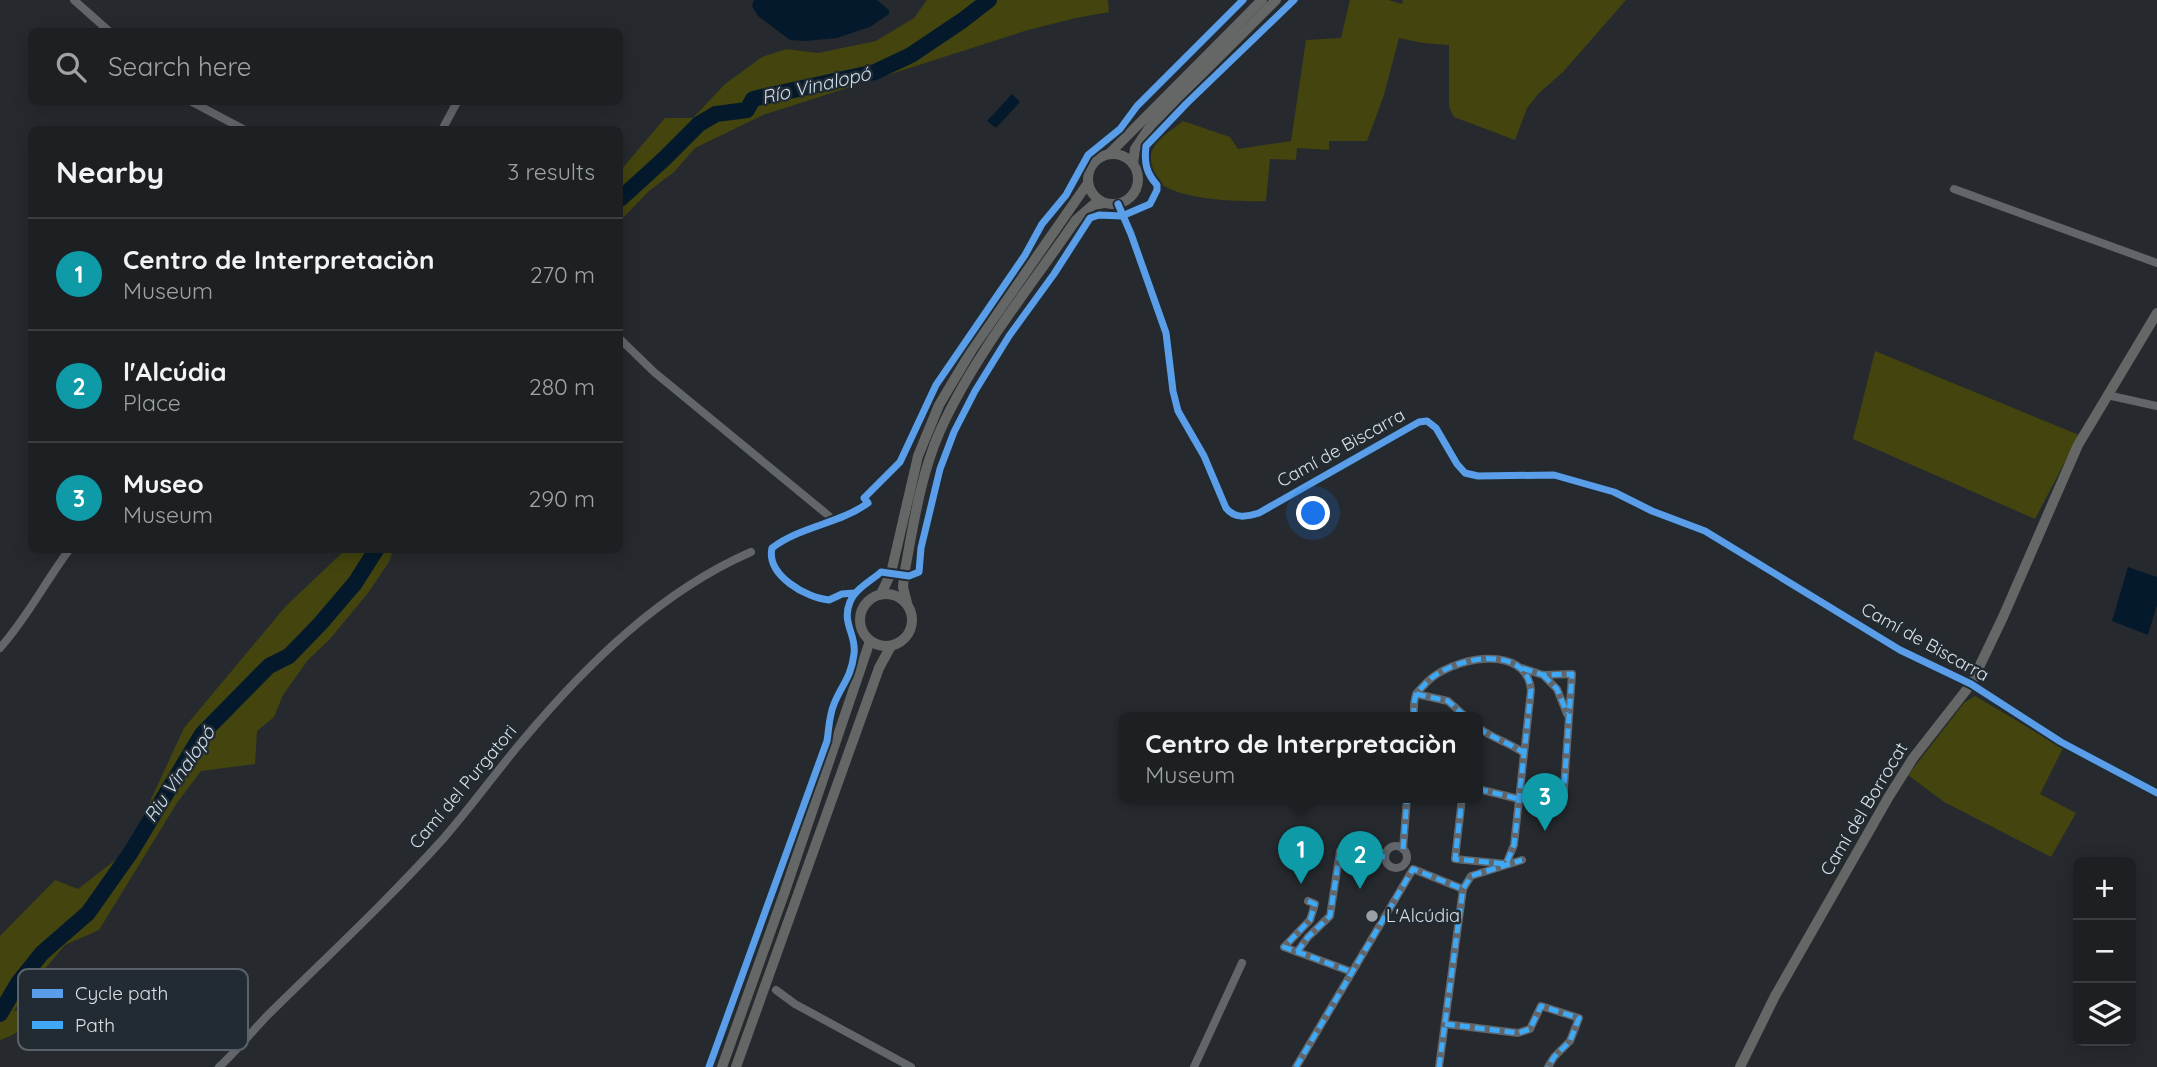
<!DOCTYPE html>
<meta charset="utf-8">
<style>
:root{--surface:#1c2022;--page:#292d2f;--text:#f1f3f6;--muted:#a0a3a5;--line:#3a3e40;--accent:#bca0f2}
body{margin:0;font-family:Quicksand,sans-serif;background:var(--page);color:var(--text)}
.controls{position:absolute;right:21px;bottom:21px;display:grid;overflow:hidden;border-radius:10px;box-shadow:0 4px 18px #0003}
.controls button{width:63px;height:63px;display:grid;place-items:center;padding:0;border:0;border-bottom:2px solid var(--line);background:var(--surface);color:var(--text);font:35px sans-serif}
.you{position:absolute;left:1314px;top:514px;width:24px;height:24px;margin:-18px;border:5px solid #fff;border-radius:50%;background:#1a73e8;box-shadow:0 0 0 10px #1a73e833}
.badge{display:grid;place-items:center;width:46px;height:46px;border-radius:50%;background:var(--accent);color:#fff;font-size:23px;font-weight:700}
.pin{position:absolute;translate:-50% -58px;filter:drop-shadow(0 2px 4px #0008)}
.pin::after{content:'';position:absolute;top:37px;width:24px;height:21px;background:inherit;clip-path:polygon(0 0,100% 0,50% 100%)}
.popup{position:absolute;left:1119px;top:712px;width:364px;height:91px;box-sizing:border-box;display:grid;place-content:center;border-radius:10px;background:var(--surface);filter:drop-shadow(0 2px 5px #0005);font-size:23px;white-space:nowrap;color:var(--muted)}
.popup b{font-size:26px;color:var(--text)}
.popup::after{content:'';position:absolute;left:50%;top:100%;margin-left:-14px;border:14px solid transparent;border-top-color:var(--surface)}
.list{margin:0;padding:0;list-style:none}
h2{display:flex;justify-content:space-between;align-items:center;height:91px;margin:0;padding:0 28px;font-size:30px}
h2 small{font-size:23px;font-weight:400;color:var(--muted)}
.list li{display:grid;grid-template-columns:46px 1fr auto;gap:21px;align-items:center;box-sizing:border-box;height:112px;padding:0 28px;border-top:2px solid var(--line)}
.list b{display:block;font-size:26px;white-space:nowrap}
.list p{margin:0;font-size:23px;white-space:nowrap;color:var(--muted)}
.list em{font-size:23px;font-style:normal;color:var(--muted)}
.icon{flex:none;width:38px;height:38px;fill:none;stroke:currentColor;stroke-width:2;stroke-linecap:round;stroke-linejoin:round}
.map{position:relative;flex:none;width:2157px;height:1067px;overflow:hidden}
.search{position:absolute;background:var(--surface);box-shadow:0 4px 18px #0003;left:28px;top:28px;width:595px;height:77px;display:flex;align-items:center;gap:18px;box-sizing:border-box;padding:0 24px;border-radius:10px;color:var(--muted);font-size:26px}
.panel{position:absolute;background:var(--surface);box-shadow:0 4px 18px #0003;left:28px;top:126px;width:595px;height:427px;border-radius:10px}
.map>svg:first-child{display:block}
.green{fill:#43440e}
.water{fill:#041a2c}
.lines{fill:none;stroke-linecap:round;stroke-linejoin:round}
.river{stroke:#041a2c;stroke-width:16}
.street{stroke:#62666a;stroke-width:8}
.secondary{stroke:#656767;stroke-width:10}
.quiet{stroke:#3fa9f5;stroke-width:5;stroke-dasharray:10 5;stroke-linecap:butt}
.cycleway-casing{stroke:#222b32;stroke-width:11}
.cycleway{stroke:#5a9eea;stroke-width:7}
.poi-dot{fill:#9ca0a6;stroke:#222b32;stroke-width:2.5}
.labels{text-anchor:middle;stroke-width:5;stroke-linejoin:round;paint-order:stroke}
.street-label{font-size:18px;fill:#dbe0e6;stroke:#222b32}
.poi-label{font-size:18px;fill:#dbe0e6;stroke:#222b32;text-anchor:start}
.water-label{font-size:19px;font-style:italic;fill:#cddff1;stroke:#222b32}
.key{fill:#222b32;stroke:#5a6168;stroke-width:2}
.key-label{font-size:19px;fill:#dbe0e6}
</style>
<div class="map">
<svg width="2157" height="1067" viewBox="0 0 2157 1067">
<rect width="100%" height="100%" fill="#262a2e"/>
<g class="green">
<polygon points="927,0 1108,0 1109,12 1076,18 1028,30 763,115 695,148 674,172 649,191 620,221 620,171 665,118 693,118 725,84 762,57 786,49 818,53 876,41 914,18"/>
<path d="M1350 0H1388L1402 4 1403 0H1626L1563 72 1539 93 1527 108 1515 140 1454 117 1449 107V45L1423 43 1399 38 1384 95 1367 141H1329V150L1297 148 1296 160 1270 159 1266 201C1238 202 1124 202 1154 147 1159 137 1174 129 1183 121L1230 137 1238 149 1291 141 1306 40 1341 38Z"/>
<polygon points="1875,351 2079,435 2035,519 1853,439"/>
<path d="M345 550H393L389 562 368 593 330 639 308 660 283 695 274 717 257 731 255 764 201 771 177 803 99 930 65 945 28 989 14 1011 41 1005C31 1022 20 1034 0 1040V936L55 880 78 889 127 851 184 728 285 607Z"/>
<polygon points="1975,696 2063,748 2040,794 2076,813 2051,857 1944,802 1908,775 1964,703"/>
</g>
<g class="water">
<polygon points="754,0 877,0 889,10 889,14 870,27 837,38 805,41 790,40 758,16 752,6"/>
<polygon points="1012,94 1020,102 996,128 987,121"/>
<polygon points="2128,567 2157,577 2157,605 2148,635 2112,621"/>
</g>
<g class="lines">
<g class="river">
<polyline points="620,199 664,159 699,124 716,114 747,110 753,99 875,72 911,55 963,20 989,0"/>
<polyline points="0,1014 18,983 42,953 88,913 131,852 202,734 269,666 289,656 320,624 355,583 376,550"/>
</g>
<g class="street">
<polyline points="74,0 110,32"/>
<polyline points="192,102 245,130"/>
<polyline points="442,130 457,102"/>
<polyline points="1954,189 2157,263"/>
<path d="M1118 204 1131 234 1166 333 1173 391 1178 411 1204 456 1226 508C1235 519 1246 517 1259 513L1419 422 1427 421 1436 428 1457 464 1465 473 1478 476 1554 475 1614 492 1652 511 1705 531 1900 650 1971 684 2061 742 2157 793"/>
<polyline points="620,339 654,372 829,516"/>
<polyline points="2107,395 2157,406"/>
<path d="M0 648C27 618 45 582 69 550"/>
<polyline points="1543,675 1557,689 1567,714"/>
<polyline points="1416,694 1448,701 1467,718"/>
<path d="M1414 718C1414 711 1413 702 1416 695 1417 691 1423 687 1426 683 1451 657 1526 642 1531 690L1514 845 1506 864 1455 859 1462 798"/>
<path d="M1478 727C1491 738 1510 743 1524 753"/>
<polyline points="1478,789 1519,799 1563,802 1572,674 1543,675 1522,668"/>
<circle cx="1396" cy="857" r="11"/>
<polyline points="1403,849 1407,798"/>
<polyline points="1308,901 1315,904 1310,920 1284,947 1352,972"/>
<polyline points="1297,952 1308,937 1330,916 1340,851 1385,857"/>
<polyline points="776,990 795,1004 911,1067"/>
<polyline points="1445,1024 1518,1033 1530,1029 1541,1006 1579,1018 1570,1041 1554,1057 1548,1067"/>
<path d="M219 1067C239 1049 255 1027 274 1009 331 953 389 899 443 839 471 807 496 772 523 740 586 665 661 591 751 552"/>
<polyline points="1194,1067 1242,963"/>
<polyline points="1296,1067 1413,869 1463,889 1471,876 1522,860"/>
<polyline points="1439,1067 1463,889"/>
</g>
<g class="secondary">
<circle cx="1113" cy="179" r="25"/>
<polyline points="1109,154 1262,0"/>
<polyline points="1133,164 1135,149 1151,125 1276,0"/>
<circle cx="886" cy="620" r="26"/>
<polyline points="881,594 891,573 918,456 939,405 973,348 1088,183"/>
<path d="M907 603 903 587 904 575C913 528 920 476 940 431 973 357 1030 287 1076 220L1093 205 1104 203"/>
<polyline points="722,1067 785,891 870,641"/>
<polyline points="736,1067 879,668 891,646"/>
<polyline points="1740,1067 1775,996 1888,798 1913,758 1971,684 2003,617 2078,445 2157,313"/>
</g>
<g class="quiet">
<polyline points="1543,675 1557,689 1567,713"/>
<polyline points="1416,694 1448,701 1467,718"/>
<path d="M1414 718C1414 711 1413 702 1416 695 1417 691 1423 687 1426 683 1451 657 1526 642 1531 690L1514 845 1506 864 1455 859 1462 798"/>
<path d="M1478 727C1491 738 1510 743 1524 753"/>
<polyline points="1478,789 1519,799 1563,802 1572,674 1543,675 1522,668"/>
<polyline points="1403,849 1407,798"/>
<polyline points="1308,901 1315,904 1310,920 1284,947 1352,972"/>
<polyline points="1297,952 1308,937 1330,916 1340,851 1385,857"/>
<polyline points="1445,1024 1518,1033 1530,1029 1541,1006 1579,1018 1570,1041 1554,1057 1548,1067"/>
<polyline points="1296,1067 1413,869 1463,889 1471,876 1522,860"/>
<polyline points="1439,1067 1463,889"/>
</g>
<defs>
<g id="cycleway">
<path d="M1118 204 1131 234 1166 333 1173 391 1178 411 1204 456 1226 508C1235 519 1246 517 1259 513L1419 422 1427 421 1436 428 1457 464 1465 473 1478 476 1554 475 1614 492 1652 511 1705 531 1900 650 1971 684 2061 742 2157 793"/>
<path d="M855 593 842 594 829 600C806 598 766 575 772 548 801 526 839 524 868 503L864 498 900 462 936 385 1025 255 1042 224 1066 195 1088 155 1120 129 1137 106 1243 0"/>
<path d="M709 1067 827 741C829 728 829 716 834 704 842 684 851 678 854 654 857 635 841 623 850 602 855 589 871 581 881 572L909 576 919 572 921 548 940 469 954 432 975 391 1009 336 1054 274 1090 218 1099 215 1122 216 1150 204 1157 190V185C1146 173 1144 162 1146 146L1186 104 1294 0"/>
</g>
</defs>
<use href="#cycleway" class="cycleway-casing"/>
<use href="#cycleway" class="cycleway"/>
</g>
<circle class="poi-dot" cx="1372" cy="916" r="7"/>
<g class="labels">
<g class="street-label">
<text transform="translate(1341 448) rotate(-29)" y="6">Camí de Biscarra</text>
<text transform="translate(1925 642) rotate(29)" y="6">Camí de Biscarra</text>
<text transform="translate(463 787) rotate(-50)" y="6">Camí del Purgatori</text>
<text transform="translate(1864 809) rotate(-59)" y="6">Camí del Borrocat</text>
</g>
<g class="poi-label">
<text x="1386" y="922">L'Alcúdia</text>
</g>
<g class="water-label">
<text transform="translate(816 85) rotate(-13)" y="7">Río Vinalopó</text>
<text transform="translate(179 774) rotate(-56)" y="7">Riu Vinalopó</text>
</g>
</g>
<rect x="18" y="969" width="230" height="81" rx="10" class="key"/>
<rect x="32" y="989" width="31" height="9" fill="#5a9eea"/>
<rect x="32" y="1021" width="31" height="8" fill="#3fa9f5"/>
<g class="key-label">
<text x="75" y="1000">Cycle path</text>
<text x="75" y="1032">Path</text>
</g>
</svg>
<div class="controls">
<button>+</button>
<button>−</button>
<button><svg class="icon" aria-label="layers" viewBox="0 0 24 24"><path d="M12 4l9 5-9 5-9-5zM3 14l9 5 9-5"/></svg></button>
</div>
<div class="you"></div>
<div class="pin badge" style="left:1301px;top:884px;background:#0f9aa8">1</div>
<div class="popup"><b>Centro de Interpretaciòn</b>Museum</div>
<div class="pin badge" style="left:1360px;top:889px;background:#0f9aa8">2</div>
<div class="pin badge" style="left:1545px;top:831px;background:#0f9aa8">3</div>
<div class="search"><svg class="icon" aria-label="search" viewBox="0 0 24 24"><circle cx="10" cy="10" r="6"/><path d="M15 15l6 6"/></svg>Search here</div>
<section class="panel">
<h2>Nearby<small>3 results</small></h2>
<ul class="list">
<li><span class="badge" style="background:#0f9aa8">1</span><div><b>Centro de Interpretaciòn</b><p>Museum</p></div><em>270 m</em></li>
<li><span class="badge" style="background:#0f9aa8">2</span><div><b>l'Alcúdia</b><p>Place</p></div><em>280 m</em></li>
<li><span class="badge" style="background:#0f9aa8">3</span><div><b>Museo</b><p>Museum</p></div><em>290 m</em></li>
</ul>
</section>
</div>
